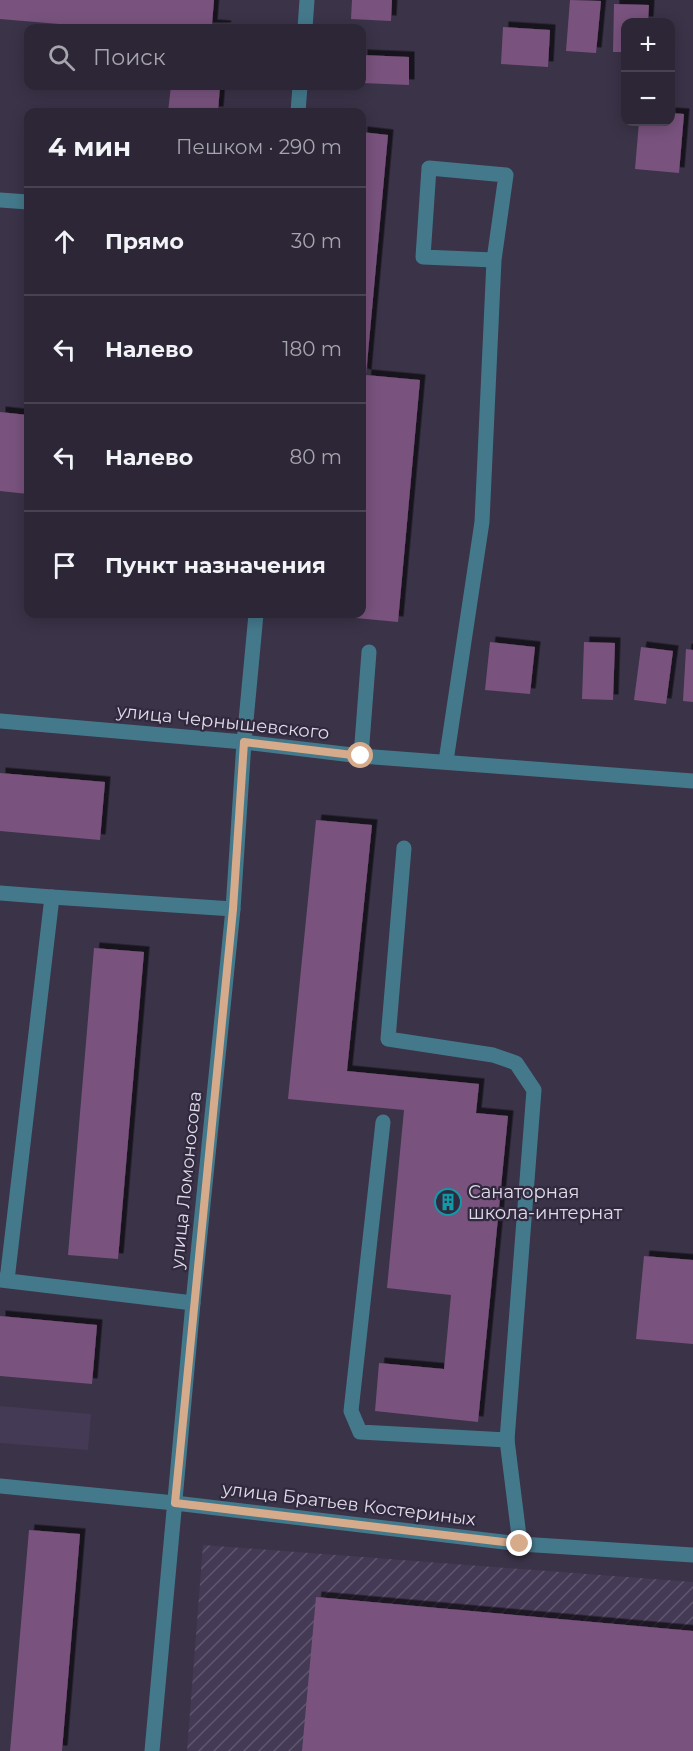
<!DOCTYPE html>
<html lang="ru">
<meta charset="utf-8">
<style>
:root{--surface:#2c2636;--page:#383242;--text:#f1f3f6;--muted:#a6a5ad;--line:#484351}
body{margin:0;font-family:Montserrat,sans-serif;background:var(--page);color:var(--text)}
.controls{position:absolute;right:18px;top:18px;display:grid;overflow:hidden;border-radius:12px;box-shadow:0 3px 15px #0003}
.controls button{width:54px;height:54px;display:grid;place-items:center;padding:0;border:0;border-bottom:2px solid var(--line);background:var(--surface);color:var(--text);font:30px sans-serif}
.stop{position:absolute;width:18px;height:18px;margin:-14px;border:4px solid #d6ab8b;border-radius:50%;background:#fff}
.stop.end{background:#d6ab8b;border-color:#fff;box-shadow:0 2px 6px #0008}
.list{margin:0;padding:0;list-style:none}
h2{display:flex;justify-content:space-between;align-items:center;height:78px;margin:0;padding:0 24px;font-size:26px}
h2 small{font-size:20px;font-weight:400;color:var(--muted)}
.list li{display:grid;grid-template-columns:39px 1fr auto;gap:18px;align-items:center;box-sizing:border-box;height:108px;padding:0 24px;border-top:2px solid var(--line)}
.list b{display:block;font-size:22px;white-space:nowrap}
.list em{font-size:20px;font-style:normal;color:var(--muted)}
.icon{flex:none;width:33px;height:33px;fill:none;stroke:currentColor;stroke-width:2;stroke-linecap:round;stroke-linejoin:round}
.map{position:relative;flex:none;width:693px;height:1751px;overflow:hidden}
.search{position:absolute;background:var(--surface);box-shadow:0 3px 15px #0003;left:24px;top:24px;width:342px;height:66px;display:flex;align-items:center;gap:15px;box-sizing:border-box;padding:0 21px;border-radius:12px;color:var(--muted);font-size:22px}
.panel{position:absolute;background:var(--surface);box-shadow:0 3px 15px #0003;left:24px;top:108px;width:342px;height:510px;border-radius:12px}
.map>svg:first-child{display:block}
.built{fill:#453a55}
.industrial{fill:url(#industrial-furrows)}
.building{fill:#79527e;filter:url(#shadow)}
.lines{fill:none;stroke-linecap:round;stroke-linejoin:round}
.minor{stroke:#44798c;stroke-width:15}
.route{stroke:#d6ab8b;stroke-width:8}
.labels{text-anchor:middle;stroke-width:4.5;stroke-linejoin:round;paint-order:stroke}
.street-label{font-size:18px;fill:#e0dbe9;stroke:#31293e}
.poi-label{font-size:18px;fill:#e0dbe9;stroke:#31293e;text-anchor:start}
</style>
<div class="map">
<svg width="693" height="1751" viewBox="0 0 693 1751">
<defs>
<pattern id="industrial-furrows" width="10" height="10" patternUnits="userSpaceOnUse" patternTransform="scale(1.5)"><rect width="10" height="10" fill="#453a55"/><path d="M-1 1l2-2M0 10L10 0M9 11l2-2" fill="none" stroke="#60566d"/></pattern>
<filter id="shadow"><feDropShadow dx="5.5" dy="-5.5" stdDeviation="0" flood-color="#0009"/></filter>
</defs>
<rect width="100%" height="100%" fill="#3b3348"/>
<polygon class="built" points="0,1406 91,1414 88,1450 0,1443"/>
<polygon class="industrial" points="203,1545 693,1582 693,1751 187,1751"/>
<g class="building">
<polygon points="0,0 214,0 212,25 226,26 225,28 106,28 0,19"/>
<polygon points="352,0 392,0 391,21 351,19"/>
<polygon points="570,0 601,1 596,53 566,51"/>
<polygon points="614,4 649,5 648,22 626,22 626,52 613,52"/>
<polygon points="503,27 550,30 548,67 501,64"/>
<polygon points="362,55 409,57 409,85 362,83"/>
<polygon points="171,86 220,86 218,112 168,112"/>
<polygon points="670,113 684,114 679,173 635,169 639,122 670,122"/>
<polygon points="362,132 388,135 366,375 420,380 398,622 345,617 345,614 362,614 362,429 366,375 362,374"/>
<polygon points="0,412 28,415 28,494 0,491"/>
<polygon points="490,642 535,647 530,694 485,690"/>
<polygon points="584,642 615,643 613,700 582,699"/>
<polygon points="641,647 673,651 666,704 634,700"/>
<polygon points="686,649 693,650 693,702 683,701"/>
<polygon points="0,773 105,782 100,840 0,831"/>
<polygon points="316,820 372,825 347,1071 479,1084 476,1113 508,1116 478,1422 375,1411 379,1363 444,1369 451,1295 387,1288 404,1110 288,1099"/>
<polygon points="94,948 144,952 118,1259 68,1255"/>
<polygon points="644,1256 693,1260 693,1344 636,1339"/>
<polygon points="0,1316 97,1325 92,1384 0,1376"/>
<polygon points="29,1530 80,1534 62,1751 10,1751"/>
<polygon points="316,1597 693,1631 693,1751 302,1751"/>
</g>
<g class="lines">
<g class="minor">
<polyline points="305,28 307,0"/>
<polyline points="298,112 300,86"/>
<polyline points="0,200 28,202"/>
<polyline points="0,721 244,742 361,756 693,781"/>
<polyline points="361,756 369,652"/>
<polyline points="446,761 482,522 494,260 506,175 429,168 423,257 494,260"/>
<polyline points="404,848 388,1039 493,1055 516,1063 534,1090 507,1440"/>
<polyline points="0,893 52,897"/>
<polyline points="383,1122 351,1411 360,1432 507,1440 520,1544"/>
<polyline points="0,1280 193,1303"/>
<polyline points="7,1280 52,897 233,909"/>
<polyline points="0,1486 175,1503 520,1544 693,1555"/>
<polyline points="152,1751 193,1303 233,909 244,742 256,614"/>
</g>
</g>
<g class="lines">
<polyline class="route" points="361,756 244,742 233,909 175,1503 520,1544"/>
</g>
<defs>
<symbol id="building-ring" viewBox="-11 -11 22 22"><circle r="9.5" fill="#31293e" stroke="#0f9aa8" stroke-width="1.5"/><path d="M-4-6H4V6H1V3H-1V6H-4ZM-2.5-4.3h1.7v1.8h-1.7ZM.8-4.3h1.7v1.8H.8ZM-2.5-1h1.7V.8h-1.7ZM.8-1h1.7V.8H.8Z" fill="#0f9aa8"/></symbol>
</defs>
<g fill-rule="evenodd">
<use href="#building-ring" x="433" y="1187" width="30" height="30"/>
</g>
<g class="labels">
<g class="street-label">
<text transform="translate(223 722) rotate(6)" y="6">улица Чернышевского</text>
<text transform="translate(186 1180) rotate(-84)" y="6">улица Ломоносова</text>
<text transform="translate(349 1504) rotate(7)" y="6">улица Братьев Костериных</text>
</g>
<g class="poi-label">
<text x="468" y="1198">Санаторная<tspan x="468" dy="21">школа-интернат</tspan></text>
</g>
</g>
</svg>
<div class="controls">
<button>+</button>
<button>−</button>
</div>
<div class="stop" style="left:361px;top:756px"></div>
<div class="stop end" style="left:520px;top:1544px"></div>
<div class="search"><svg class="icon" aria-label="search" viewBox="0 0 24 24"><circle cx="10" cy="10" r="6"/><path d="M15 15l6 6"/></svg>Поиск</div>
<section class="panel">
<h2>4 мин<small>Пешком · 290 m</small></h2>
<ul class="list">
<li><svg class="icon" aria-label="ahead" viewBox="0 0 24 24"><path d="M12 20V5M6 11l6-6 6 6"/></svg><div><b>Прямо</b></div><em>30 m</em></li>
<li><svg class="icon" aria-label="left" viewBox="0 0 24 24"><path d="M17 20v-9H6M10 6l-5 5 5 5"/></svg><div><b>Налево</b></div><em>180 m</em></li>
<li><svg class="icon" aria-label="left" viewBox="0 0 24 24"><path d="M17 20v-9H6M10 6l-5 5 5 5"/></svg><div><b>Налево</b></div><em>80 m</em></li>
<li><svg class="icon" aria-label="arrive" viewBox="0 0 24 24"><path d="M6 21V4h12l-3 4 3 4H6"/></svg><div><b>Пункт назначения</b></div></li>
</ul>
</section>
</div>
